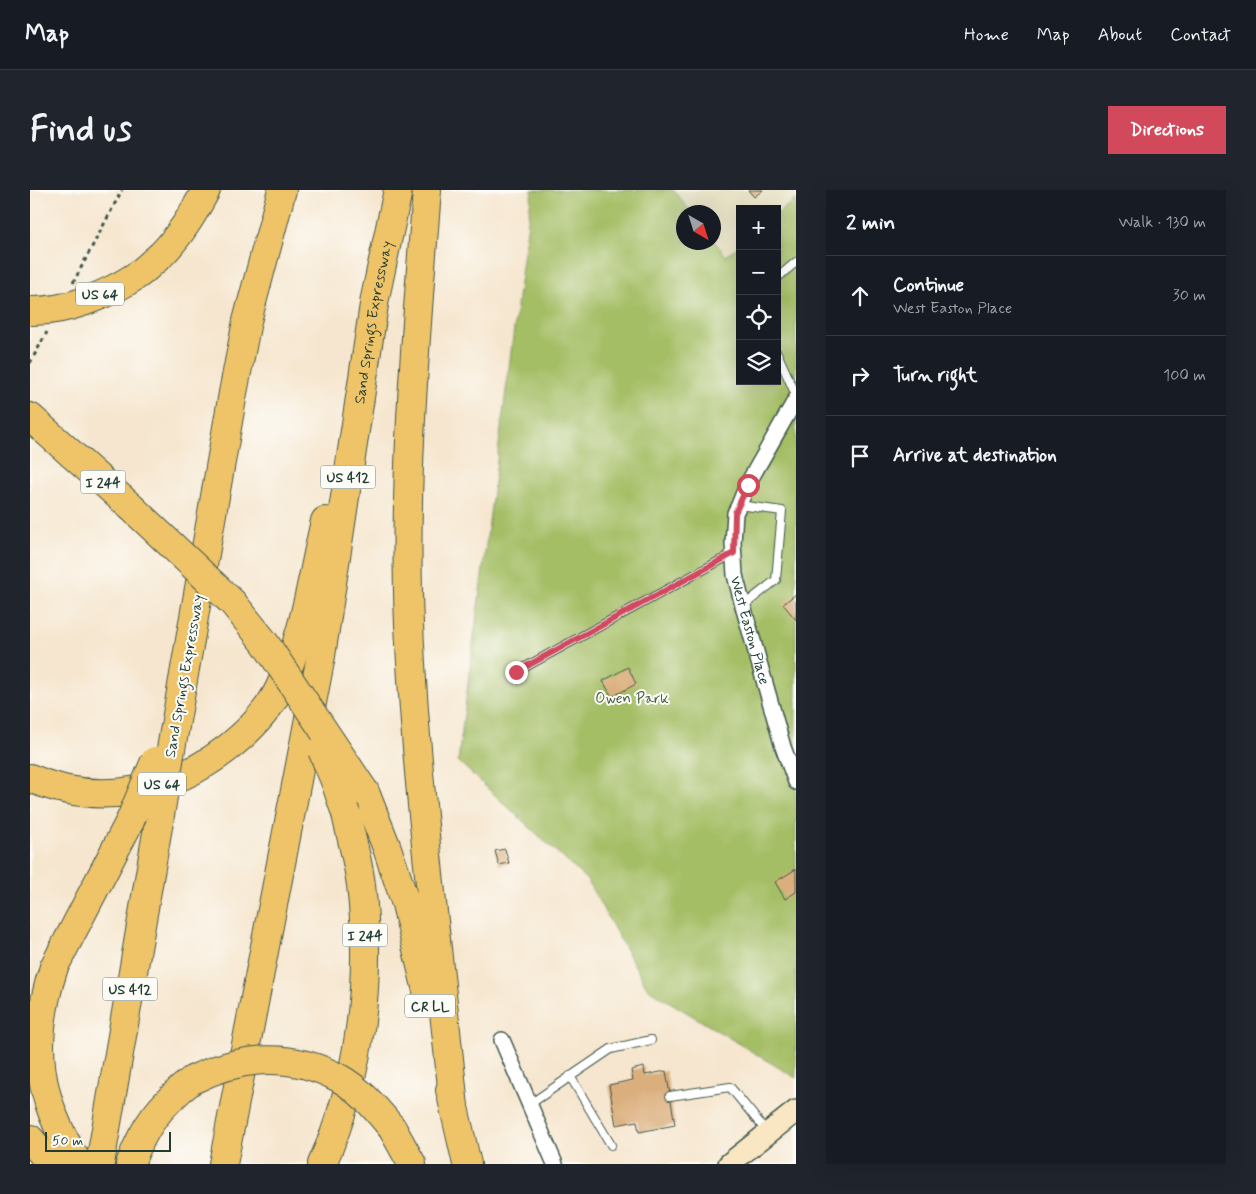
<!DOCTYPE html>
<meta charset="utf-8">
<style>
:root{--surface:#171b24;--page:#20242c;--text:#f1f3f6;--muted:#9ea1a6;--line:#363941;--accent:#d1495b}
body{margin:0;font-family:Mynerve,sans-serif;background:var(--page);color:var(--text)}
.controls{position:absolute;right:15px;top:15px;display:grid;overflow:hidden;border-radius:0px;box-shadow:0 5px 20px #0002}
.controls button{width:45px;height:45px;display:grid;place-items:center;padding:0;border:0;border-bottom:1px solid var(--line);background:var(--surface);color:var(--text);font:25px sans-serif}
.compass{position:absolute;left:646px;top:15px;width:45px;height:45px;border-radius:50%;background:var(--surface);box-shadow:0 5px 20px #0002;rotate:141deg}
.scale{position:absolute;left:15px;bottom:12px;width:126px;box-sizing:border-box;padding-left:5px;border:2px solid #1f3d34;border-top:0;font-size:14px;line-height:18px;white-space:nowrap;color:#1f3d34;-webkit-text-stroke:4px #fdfcf7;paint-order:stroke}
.stop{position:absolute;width:15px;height:15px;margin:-11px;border:4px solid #d1495b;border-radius:50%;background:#fff}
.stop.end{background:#d1495b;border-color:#fff;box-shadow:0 1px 5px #0008}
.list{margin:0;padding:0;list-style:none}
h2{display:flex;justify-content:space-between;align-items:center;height:65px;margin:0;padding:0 20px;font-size:21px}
h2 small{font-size:16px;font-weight:400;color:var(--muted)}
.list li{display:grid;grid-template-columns:32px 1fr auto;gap:15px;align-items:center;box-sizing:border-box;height:80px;padding:0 20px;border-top:1px solid var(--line)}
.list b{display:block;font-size:19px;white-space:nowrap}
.list p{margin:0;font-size:16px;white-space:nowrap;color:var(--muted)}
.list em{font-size:16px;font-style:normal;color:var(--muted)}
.icon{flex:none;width:28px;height:28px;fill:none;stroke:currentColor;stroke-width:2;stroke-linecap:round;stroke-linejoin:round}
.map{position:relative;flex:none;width:766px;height:974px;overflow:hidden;border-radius:0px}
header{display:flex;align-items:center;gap:30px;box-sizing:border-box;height:70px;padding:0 25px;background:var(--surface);border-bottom:1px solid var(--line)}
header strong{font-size:24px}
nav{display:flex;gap:28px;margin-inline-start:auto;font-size:18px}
.intro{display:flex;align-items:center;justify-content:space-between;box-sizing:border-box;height:120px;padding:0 30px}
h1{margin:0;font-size:35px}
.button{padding:12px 22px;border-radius:0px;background:var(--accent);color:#fff;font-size:18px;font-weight:700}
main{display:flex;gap:30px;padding:0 30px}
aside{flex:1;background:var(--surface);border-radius:0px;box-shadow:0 5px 20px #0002}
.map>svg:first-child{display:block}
.built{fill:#e2dcba}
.green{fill:#a4be65;stroke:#627e4c}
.building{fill:#dbaf7d}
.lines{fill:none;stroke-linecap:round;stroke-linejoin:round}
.lane-casing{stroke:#3f564b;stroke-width:10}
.street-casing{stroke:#3f564b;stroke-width:18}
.secondary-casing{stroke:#3f564b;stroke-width:24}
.highway-casing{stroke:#3f564b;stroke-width:30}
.path{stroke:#3f564b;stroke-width:3;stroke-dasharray:4 4;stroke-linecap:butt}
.lane{stroke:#fff;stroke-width:8}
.street{stroke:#fff;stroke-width:15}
.secondary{stroke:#f9e7c3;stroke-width:21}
.highway{stroke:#efc469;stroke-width:28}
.highway-bridge-casing{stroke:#3f564b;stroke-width:30;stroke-linecap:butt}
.highway-bridge{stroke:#efc469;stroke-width:28}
.route{stroke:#d1495b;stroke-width:6}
.labels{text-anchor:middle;stroke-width:4;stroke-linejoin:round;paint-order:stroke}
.shield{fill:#fdfcf7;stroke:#62766e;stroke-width:1}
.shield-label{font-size:14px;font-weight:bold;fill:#1f3d34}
.street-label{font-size:15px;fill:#1f3d34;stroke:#fdfcf7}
.park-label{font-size:15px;fill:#405d40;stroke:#fdfcf7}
</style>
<header>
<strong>Map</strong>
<nav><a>Home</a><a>Map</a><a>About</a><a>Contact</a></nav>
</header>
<div class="intro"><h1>Find us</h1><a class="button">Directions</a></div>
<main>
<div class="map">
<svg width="766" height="974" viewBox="0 0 766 974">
<rect width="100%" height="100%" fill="#fdfcf7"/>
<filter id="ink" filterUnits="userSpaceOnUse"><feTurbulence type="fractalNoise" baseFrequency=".02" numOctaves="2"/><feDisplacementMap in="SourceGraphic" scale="10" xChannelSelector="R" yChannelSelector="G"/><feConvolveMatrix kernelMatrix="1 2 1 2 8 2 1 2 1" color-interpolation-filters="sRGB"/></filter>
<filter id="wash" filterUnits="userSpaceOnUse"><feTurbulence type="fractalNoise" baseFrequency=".0096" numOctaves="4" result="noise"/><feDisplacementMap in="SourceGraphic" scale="20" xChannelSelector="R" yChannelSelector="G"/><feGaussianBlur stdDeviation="1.12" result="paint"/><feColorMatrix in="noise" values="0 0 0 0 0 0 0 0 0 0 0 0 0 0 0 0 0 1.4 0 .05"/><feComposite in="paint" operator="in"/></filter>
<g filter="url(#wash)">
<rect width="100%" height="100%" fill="#f6e6cf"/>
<polygon class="built" points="643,0 766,0 766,9 747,24 747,19 710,19 710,55 696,66 684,51 684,22 661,22"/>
<polygon class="green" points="502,0 643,0 661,22 654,22 654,52 684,52 684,51 696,66 710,55 710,191 747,191 747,24 766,9 766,888 618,799 557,690 428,571"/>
<g id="blocks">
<g class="building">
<polygon points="718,0 733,0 724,7"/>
<polygon points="766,404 766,430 753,414"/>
<polygon points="598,477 606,494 582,507 573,491"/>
<polygon points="475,659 479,673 469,675 465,661"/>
<polygon points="766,679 766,702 755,709 745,692"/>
<polygon points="614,877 615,885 636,881 645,935 609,942 607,931 586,935 579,895 603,890 601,880"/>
</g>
</g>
</g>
<g filter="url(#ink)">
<use href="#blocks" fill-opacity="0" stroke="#3f564b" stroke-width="1"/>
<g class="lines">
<defs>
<g id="lane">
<polyline points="747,88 766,72"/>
<polyline points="747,163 766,205"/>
<polyline points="709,315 752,321 746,390 713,416"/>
<polyline points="486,482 704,363"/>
<polyline points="540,886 581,955"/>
<polyline points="640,906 700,897 737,942"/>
<polyline points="500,914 581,859 621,850"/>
</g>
<g id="street">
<path id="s1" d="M766 209 717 295 709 315 705 323 703 353 705 385 713 416 753 557 766 592"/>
<polyline points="472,850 525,974"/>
</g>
<polyline id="secondary" points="699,974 766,921"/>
<g id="highway">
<path d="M397 0C386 144 373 289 379 434 386 596 408 757 424 917"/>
<path d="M130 66C150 46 163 24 176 0"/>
<polyline points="0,227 101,317"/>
<polyline points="140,565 203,203 217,131 252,0"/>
<path d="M0 588C69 618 142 602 199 557 219 541 238 522 249 499 274 447 282 388 295 331"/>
<polyline points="335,602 357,658 376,714 399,809"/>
<polyline points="420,900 437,974"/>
<polyline points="362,938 382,974"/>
<polyline points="0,949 21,974"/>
<path d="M49 974C6 909 0 851 24 777L100 631"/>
<polyline points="70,974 130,625"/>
<path d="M100 974C114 936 130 915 162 890"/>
<path id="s2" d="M193 974 291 466 345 108 368 0"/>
<path d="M292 974C331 887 342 789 331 695 328 671 321 647 316 624"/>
</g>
</defs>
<use href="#lane" class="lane-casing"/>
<use href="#street" class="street-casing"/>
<use href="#secondary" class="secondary-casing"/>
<use href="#highway" class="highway-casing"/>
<g class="path">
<polyline points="43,93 92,0"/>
<polyline points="0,173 17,142"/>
</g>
<use href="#lane" class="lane"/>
<use href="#street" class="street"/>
<use href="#secondary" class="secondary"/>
<use href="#highway" class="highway"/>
<defs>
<g id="highway-bridge">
<path d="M0 121C36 122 77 105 106 86 115 80 122 72 130 66"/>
<polyline points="101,317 203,413 235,453 335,602"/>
<polyline points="292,560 305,591 316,624"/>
<polyline points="130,625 140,565"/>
<polyline points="100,631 125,571"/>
<path d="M162 890C210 866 261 862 309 888 331 900 347 920 362 938"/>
</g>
</defs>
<use href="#highway-bridge" class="highway-bridge-casing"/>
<use href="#highway-bridge" class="highway-bridge"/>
</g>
</g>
<g class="lines" filter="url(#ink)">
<polyline class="route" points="486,482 704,363 705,323 718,295"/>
</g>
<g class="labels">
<g class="shield">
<rect x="46" y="92.5" width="48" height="23" rx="4"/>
<rect x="290.5" y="275.5" width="55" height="23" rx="4"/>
<rect x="50.5" y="280.5" width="45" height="23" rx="4"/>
<rect x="108" y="582.5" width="48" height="23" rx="4"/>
<rect x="312.5" y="733.5" width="45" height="23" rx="4"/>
<rect x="72.5" y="787.5" width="55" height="23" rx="4"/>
<rect x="375" y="804.5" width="50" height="23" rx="4"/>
</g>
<g class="shield-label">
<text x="70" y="109">US 64</text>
<text x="318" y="292">US 412</text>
<text x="73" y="297">I 244</text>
<text x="132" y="599">US 64</text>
<text x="335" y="750">I 244</text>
<text x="100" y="804">US 412</text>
<text x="400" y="821">CR LL</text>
</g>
<g class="street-label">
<text dy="5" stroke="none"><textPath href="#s2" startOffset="855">Sand Springs Expressway</textPath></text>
<text dy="5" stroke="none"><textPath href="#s1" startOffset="249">West Easton Place</textPath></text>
<text transform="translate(154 486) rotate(-80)" y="5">Sand Springs Expressway</text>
</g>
<g class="park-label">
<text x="602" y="513">Owen Park</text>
</g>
</g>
</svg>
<div class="controls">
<button>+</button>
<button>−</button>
<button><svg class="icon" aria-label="locate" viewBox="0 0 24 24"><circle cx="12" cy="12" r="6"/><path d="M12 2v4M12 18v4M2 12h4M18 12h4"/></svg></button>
<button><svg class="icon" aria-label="layers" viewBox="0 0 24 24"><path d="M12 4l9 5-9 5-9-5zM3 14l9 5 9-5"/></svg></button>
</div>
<svg class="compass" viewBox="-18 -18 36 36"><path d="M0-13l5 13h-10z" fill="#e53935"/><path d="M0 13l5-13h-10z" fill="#9ea1a6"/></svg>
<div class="scale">50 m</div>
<div class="stop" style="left:718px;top:295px"></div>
<div class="stop end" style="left:486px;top:482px"></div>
</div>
<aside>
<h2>2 min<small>Walk · 130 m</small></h2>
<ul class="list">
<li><svg class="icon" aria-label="ahead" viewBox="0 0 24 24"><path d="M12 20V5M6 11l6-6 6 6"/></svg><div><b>Continue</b><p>West Easton Place</p></div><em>30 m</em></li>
<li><svg class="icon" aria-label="right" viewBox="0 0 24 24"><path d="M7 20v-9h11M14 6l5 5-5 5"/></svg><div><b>Turn right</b></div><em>100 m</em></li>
<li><svg class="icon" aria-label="arrive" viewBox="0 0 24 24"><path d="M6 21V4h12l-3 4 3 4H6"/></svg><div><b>Arrive at destination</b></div></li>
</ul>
</aside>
</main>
